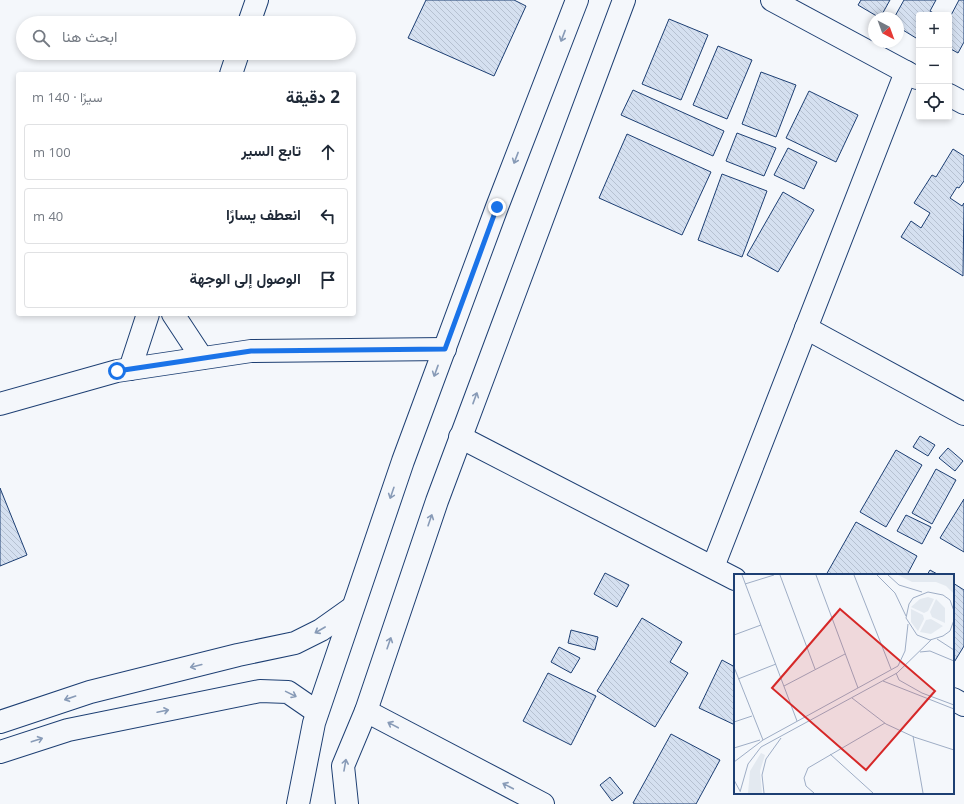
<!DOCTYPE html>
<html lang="ar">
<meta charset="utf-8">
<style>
:root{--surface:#fff;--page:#f2f2f3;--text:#1f2937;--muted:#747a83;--line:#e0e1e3}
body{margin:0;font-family:"Open Sans",Vazirmatn,sans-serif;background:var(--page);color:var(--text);direction:rtl}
.controls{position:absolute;right:12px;top:12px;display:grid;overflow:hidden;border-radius:4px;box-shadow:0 2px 6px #0003}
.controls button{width:36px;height:36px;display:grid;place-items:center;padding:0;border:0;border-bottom:1px solid var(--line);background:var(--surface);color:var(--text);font:20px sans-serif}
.compass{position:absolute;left:868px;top:12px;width:36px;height:36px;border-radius:50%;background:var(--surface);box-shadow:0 2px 6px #0003;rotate:139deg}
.stop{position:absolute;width:12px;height:12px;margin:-9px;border:3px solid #1a73e8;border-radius:50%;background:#fff}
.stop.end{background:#1a73e8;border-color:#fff;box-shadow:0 1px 4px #0008}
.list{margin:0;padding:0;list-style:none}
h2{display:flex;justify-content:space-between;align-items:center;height:52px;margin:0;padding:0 16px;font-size:17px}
h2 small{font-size:13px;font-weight:400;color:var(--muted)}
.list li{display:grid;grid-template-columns:26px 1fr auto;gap:12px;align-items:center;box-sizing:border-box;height:56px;margin:0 8px 8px;padding:0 8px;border:1px solid var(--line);border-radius:4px}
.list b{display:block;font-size:15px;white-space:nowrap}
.list em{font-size:13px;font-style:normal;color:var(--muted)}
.icon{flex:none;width:22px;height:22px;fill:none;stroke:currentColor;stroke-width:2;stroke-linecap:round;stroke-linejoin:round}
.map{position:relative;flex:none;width:964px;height:804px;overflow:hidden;direction:ltr}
.search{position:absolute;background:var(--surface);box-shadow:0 2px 6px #0003;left:16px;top:16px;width:340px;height:44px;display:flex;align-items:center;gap:10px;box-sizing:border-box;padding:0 14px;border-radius:22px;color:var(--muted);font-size:15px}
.panel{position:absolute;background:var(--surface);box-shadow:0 2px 6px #0003;left:16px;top:72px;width:340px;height:244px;border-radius:4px;direction:rtl}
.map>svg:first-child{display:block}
.building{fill:url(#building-back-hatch);stroke:#1d3f73}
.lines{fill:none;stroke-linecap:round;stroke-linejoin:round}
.minor-casing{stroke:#1d3f73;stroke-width:24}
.major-casing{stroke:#1d3f73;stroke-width:24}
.minor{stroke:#f4f7fb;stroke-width:22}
.major{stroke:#f4f7fb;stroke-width:22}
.oneway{stroke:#889bb7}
.route{stroke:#1a73e8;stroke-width:5}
.inset-road{fill:none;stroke:#9eadc5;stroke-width:1}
.view{fill:#d62828;fill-opacity:0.15;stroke:#d62828;stroke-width:2}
.inset-edge{fill:none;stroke:#1d3f73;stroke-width:2}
</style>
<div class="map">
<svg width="964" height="804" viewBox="0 0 964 804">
<defs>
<pattern id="building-back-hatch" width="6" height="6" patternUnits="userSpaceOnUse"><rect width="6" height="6" fill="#d5e0f0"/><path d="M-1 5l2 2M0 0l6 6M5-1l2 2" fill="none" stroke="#b6c1d1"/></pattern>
</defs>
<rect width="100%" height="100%" fill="#f4f7fb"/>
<g class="building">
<polygon points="426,0 514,0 526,6 494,76 408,38"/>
<polygon points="861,0 890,0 880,18 858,5"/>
<polygon points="904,0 936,0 930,11 937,15 919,15 919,33 916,38 898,27 898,18 894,18"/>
<polygon points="959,0 964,0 964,42 958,53 949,48 949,19"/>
<polygon points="669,19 708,35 681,100 642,84"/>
<polygon points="718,46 752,60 727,119 693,105"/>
<polygon points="761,72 796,85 776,137 742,124"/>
<polygon points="633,90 724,131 713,156 621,115"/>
<polygon points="809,91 858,115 836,162 786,138"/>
<polygon points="737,133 776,148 764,176 726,161"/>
<polygon points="627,134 711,172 682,235 599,198"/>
<polygon points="788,148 817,162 804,189 774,175"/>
<polygon points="953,149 964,156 964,181 959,188 957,187 950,198 962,206 964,203 963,276 901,237 911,221 921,228 930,213 914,203 932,175 936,177"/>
<polygon points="722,174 767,191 742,257 698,240"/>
<polygon points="783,192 814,210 778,272 747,255"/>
<polygon points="920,436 935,445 928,456 913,447"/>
<polygon points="948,448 963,461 955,471 939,458"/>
<polygon points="896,450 922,465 886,527 860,512"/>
<polygon points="936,469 956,480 932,524 912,513"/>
<polygon points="0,488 27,555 0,566"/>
<polygon points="964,499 964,552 940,538"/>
<polygon points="906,515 931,527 922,544 897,531"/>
<polygon points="856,522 917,556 907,575 826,575"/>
<polygon points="930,570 939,575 927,575"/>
<polygon points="605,573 629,585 617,607 594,594"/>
<polygon points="953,583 964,590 964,646 953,664"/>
<polygon points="642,618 682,642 670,662 688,673 655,727 597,691"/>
<polygon points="571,630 598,637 595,650 568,643"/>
<polygon points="559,647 580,658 571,673 551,662"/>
<polygon points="722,660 735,667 735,725 699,708"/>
<polygon points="548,673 596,696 571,745 523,721"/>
<polygon points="671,734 720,760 696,804 635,804 633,803"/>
<polygon points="610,777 623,793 612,801 600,785"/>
</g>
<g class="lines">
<defs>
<g id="minor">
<polyline points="772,0 917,78"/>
<polyline points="249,23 257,0"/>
<polyline points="231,74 238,53"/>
<polyline points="949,95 964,103"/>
<polyline points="173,314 202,358"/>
<polyline points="806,328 964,414"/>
<polyline points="130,369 148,314"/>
<polyline points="0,404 117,371 251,351 445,349"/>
<polyline points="460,437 735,579"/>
<polyline points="713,567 906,72"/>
<polyline points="953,699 964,705"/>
<polyline points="366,711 543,804"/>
<polyline points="0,722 90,692 238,655 295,643 321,630 352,608"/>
<polyline points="0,752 68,730 260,691 288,692 317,712"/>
</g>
<g id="major">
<polyline points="298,804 314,723 403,461 497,207 577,0"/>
<polyline points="347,804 343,766 366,711 437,501 624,0"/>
</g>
</defs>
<use href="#minor" class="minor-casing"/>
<use href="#major" class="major-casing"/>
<use href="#minor" class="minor"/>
<use href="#major" class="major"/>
</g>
<defs><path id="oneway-shaft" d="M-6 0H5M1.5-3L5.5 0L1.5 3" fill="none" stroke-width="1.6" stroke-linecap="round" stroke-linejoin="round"/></defs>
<g class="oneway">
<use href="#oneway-shaft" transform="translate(563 36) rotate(111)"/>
<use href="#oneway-shaft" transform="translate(516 158) rotate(111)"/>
<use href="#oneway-shaft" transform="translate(436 371) rotate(110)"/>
<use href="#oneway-shaft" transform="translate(475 398) rotate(-70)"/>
<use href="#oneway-shaft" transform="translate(392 493) rotate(109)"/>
<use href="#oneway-shaft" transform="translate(430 520) rotate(-71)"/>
<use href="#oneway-shaft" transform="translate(320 630) rotate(150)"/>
<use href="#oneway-shaft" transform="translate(389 643) rotate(-71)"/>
<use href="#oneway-shaft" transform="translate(196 666) rotate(166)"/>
<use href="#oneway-shaft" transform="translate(291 694) rotate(26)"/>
<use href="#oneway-shaft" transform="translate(70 698) rotate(161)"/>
<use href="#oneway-shaft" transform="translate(163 711) rotate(-12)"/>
<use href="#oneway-shaft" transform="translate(393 725) rotate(-152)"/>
<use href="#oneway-shaft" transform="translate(37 740) rotate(-18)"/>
<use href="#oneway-shaft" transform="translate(345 765) rotate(-80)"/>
<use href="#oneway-shaft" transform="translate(508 786) rotate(-152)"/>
</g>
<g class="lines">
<polyline class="route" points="117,371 251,351 445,349 497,207"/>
</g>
<g transform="translate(734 574)">
<rect width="220" height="220" fill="#f4f7fb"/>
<path d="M194 23 200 25 194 37 190 39 177 33 186 25ZM202 25 211 34V49L198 43 196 38ZM177 35 189 41 190 45 184 57 177 48ZM197 45 209 52 197 60 186 58 192 46ZM27 179 31 181 26 197 28 219H14L16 197Z" fill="#e3e9f0"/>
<path d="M164 1H220V20L212 12 202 8H178Z" fill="#e3e9f0"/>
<path class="inset-road" d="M8 1 63 147M46 1 81 95M82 1 124 114M120 1 157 95M143 1 161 19 172 42M154 1 165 11 188 18M11 10 40 1M220 37 216 26 209 21 194 18 179 24 175 30 172 44 183 61 196 66 209 62 216 57 220 46M0 61 27 51M203 65 220 76M186 78 196 77 220 87M0 93 29 166M162 99 165 106 188 119 220 131M4 105 42 90M149 107 220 135M50 112 111 80M118 124 152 150 180 163 220 176M0 148 18 142M179 162 189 219M0 174 26 166M96 180 139 219M0 188 29 166 164 92 171 77 174 50M0 206 6 217M6 218 14 190 27 173 163 99 198 65M30 219 28 201 32 185 47 164M80 219 72 212 70 204 74 194 151 149"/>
<path class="view" d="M106 35 201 117 132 196 38 114Z"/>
<rect width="220" height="220" class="inset-edge"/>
</g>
</svg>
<div class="controls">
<button>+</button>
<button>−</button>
<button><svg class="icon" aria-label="locate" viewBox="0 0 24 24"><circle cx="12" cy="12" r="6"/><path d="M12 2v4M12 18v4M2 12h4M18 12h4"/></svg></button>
</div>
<svg class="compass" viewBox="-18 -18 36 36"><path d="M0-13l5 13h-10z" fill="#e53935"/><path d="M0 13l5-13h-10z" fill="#747a83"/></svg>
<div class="stop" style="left:117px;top:371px"></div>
<div class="stop end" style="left:497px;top:207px"></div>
<div class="search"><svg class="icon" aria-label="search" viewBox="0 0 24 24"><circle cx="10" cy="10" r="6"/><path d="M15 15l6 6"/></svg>ابحث هنا</div>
<section class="panel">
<h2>2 دقيقة<small>سيرًا · 140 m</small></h2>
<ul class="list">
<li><svg class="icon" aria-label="ahead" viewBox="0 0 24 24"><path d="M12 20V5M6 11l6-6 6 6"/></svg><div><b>تابع السير</b></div><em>100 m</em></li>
<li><svg class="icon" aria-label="left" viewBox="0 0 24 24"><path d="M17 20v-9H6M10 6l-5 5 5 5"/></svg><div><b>انعطف يسارًا</b></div><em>40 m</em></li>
<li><svg class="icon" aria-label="arrive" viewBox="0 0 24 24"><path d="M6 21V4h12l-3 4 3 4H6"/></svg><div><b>الوصول إلى الوجهة</b></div></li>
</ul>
</section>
</div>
